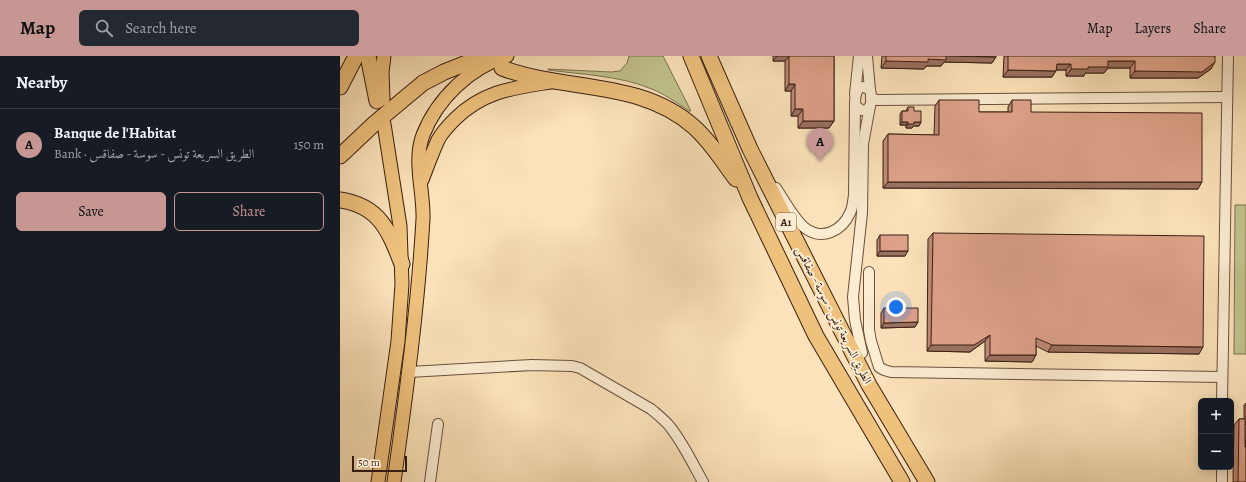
<!DOCTYPE html>
<meta charset="utf-8">
<style>
:root{--surface:#171b24;--page:#242831;--text:#f1f3f6;--muted:#9ea1a6;--line:#363941;--accent:#c59692}
body{margin:0;font-family:Alegreya,Amiri,serif;background:var(--page);color:var(--text)}
.controls{position:absolute;right:12px;bottom:12px;display:grid;overflow:hidden;border-radius:6px;box-shadow:0 2px 10px #0003}
.controls button{width:36px;height:36px;display:grid;place-items:center;padding:0;border:0;border-bottom:1px solid var(--line);background:var(--surface);color:var(--text);font:20px sans-serif}
.scale{position:absolute;left:12px;bottom:10px;width:55px;box-sizing:border-box;padding-left:4px;border:2px solid #381f12;border-top:0;font-size:11px;line-height:14px;white-space:nowrap;color:#381f12;-webkit-text-stroke:3px #fcecd2;paint-order:stroke}
.you{position:absolute;left:556px;top:251px;width:14px;height:14px;margin:-10px;border:3px solid #fff;border-radius:50%;background:#1a73e8;box-shadow:0 0 0 6px #1a73e833}
.badge{display:grid;place-items:center;width:26px;height:26px;border-radius:50%;background:var(--accent);color:#111;font-size:13px;font-weight:700}
.pin{position:absolute;translate:-50% -33px;filter:drop-shadow(0 1px 2px #0008)}
.pin::after{content:'';position:absolute;top:21px;width:14px;height:12px;background:inherit;clip-path:polygon(0 0,100% 0,50% 100%)}
.list{margin:0;padding:0;list-style:none}
h2{display:flex;justify-content:space-between;align-items:center;height:52px;margin:0;padding:0 16px;font-size:17px}
h2 small{font-size:13px;font-weight:400;color:var(--muted)}
.list li{display:grid;grid-template-columns:26px 1fr auto;gap:12px;align-items:center;box-sizing:border-box;height:72px;padding:0 16px;border-top:1px solid var(--line)}
.list b{display:block;font-size:15px;white-space:nowrap}
.list p{margin:0;font-size:13px;white-space:nowrap;color:var(--muted)}
.list em{font-size:13px;font-style:normal;color:var(--muted)}
.actions{display:flex;gap:8px;padding:12px 16px}
.actions a{flex:1;padding:9px 0;border:1px solid var(--accent);border-radius:6px;text-align:center;font-size:14px;color:var(--accent)}
.actions .main{background:var(--accent);color:#111}
.icon{flex:none;width:22px;height:22px;fill:none;stroke:currentColor;stroke-width:2;stroke-linecap:round;stroke-linejoin:round}
.map{position:relative;flex:none;width:906px;height:426px;overflow:hidden}
header{display:flex;align-items:center;gap:24px;box-sizing:border-box;height:56px;padding:0 20px;background:var(--accent);color:#111}
header strong{font-size:19px}
nav{display:flex;gap:22px;margin-inline-start:auto;font-size:14px}
.search{width:280px;height:36px;background:var(--page);display:flex;align-items:center;gap:10px;box-sizing:border-box;padding:0 14px;border-radius:6px;color:var(--muted);font-size:15px}
main{display:flex}
aside{flex:1;background:var(--surface)}
.map>svg:first-child{display:block}
.green{fill:#c1c38e;stroke:#7c7150}
.lines{fill:none;stroke-linecap:round;stroke-linejoin:round}
.minor-casing{stroke:#69503c;stroke-width:12}
.major-casing{stroke:#381f12;stroke-width:15}
.highway-casing{stroke:#381f12;stroke-width:17}
.minor{stroke:#fcecd2;stroke-width:10}
.major{stroke:#eec17d;stroke-width:13}
.highway{stroke:#eec17d;stroke-width:15}
.wall{fill:#bf8b77;stroke:#381f12}
.shaded-wall{fill:#9b7161;stroke:#381f12}
.building{fill:#dea28a;stroke:#381f12}
.labels{text-anchor:middle;stroke-width:4;stroke-linejoin:round;paint-order:stroke}
.shield{fill:#fcecd2;stroke:#735c4c;stroke-width:1}
.shield-label{font-size:11px;font-weight:bold;fill:#381f12}
.street-label{font-size:12px;fill:#381f12;stroke:#fcecd2}
</style>
<header>
<strong>Map</strong>
<div class="search"><svg class="icon" aria-label="search" viewBox="0 0 24 24"><circle cx="10" cy="10" r="6"/><path d="M15 15l6 6"/></svg>Search here</div>
<nav><a>Map</a><a>Layers</a><a>Share</a></nav>
</header>
<main>
<aside>
<h2>Nearby<small></small></h2>
<ul class="list">
<li><span class="badge">A</span><div><b>Banque de l'Habitat</b><p>Bank · الطريق السريعة تونس - سوسة - صفاقس</p></div><em>150 m</em></li>
</ul>
<div class="actions"><a class="main">Save</a><a>Share</a></div>
</aside>
<div class="map">
<svg width="906" height="426" viewBox="0 0 906 426">
<rect width="100%" height="100%" fill="#fbe2ba"/>
<filter id="stains"><feTurbulence type="fractalNoise" baseFrequency=".005" numOctaves="4"/><feColorMatrix values="0 0 0 0 .2 0 0 0 0 .09 0 0 0 0 .02 0 0 0 .5 -.17"/></filter>
<radialGradient id="worn" r=".72"><stop offset=".6" stop-color="#630" stop-opacity="0"/><stop offset="1" stop-color="#630" stop-opacity=".3"/></radialGradient>
<g class="green">
<path d="M289 0H323L351 55H349C336 46 323 37 309 32 281 20 238 18 208 14V13L271 16 280 15 287 7Z"/>
<polygon points="895,149 906,149 906,298 894,298"/>
</g>
<g class="lines">
<defs>
<g id="minor">
<polyline points="527,0 530,34"/>
<polyline points="515,38 519,0"/>
<polyline points="531,43 538,44 886,41"/>
<path d="M436 132C444 144 454 163 465 172 482 185 502 175 510 157 513 151 513 145 514 139L515 48C515 39 517 25 530 34 531 38 532 46 530 50 526 58 518 54 515 48"/>
<polyline points="529,216 529,274 531,285 539,311 544,314 551,316 882,321"/>
<polyline points="522,297 515,264 513,241 522,157 523,88 530,50"/>
<path d="M69 316 192 309 232 310 240 312 311 353C318 359 326 365 331 372 344 389 353 408 363 426"/>
<polyline points="882,345 888,0"/>
<polyline points="882,411 882,426"/>
<polyline points="90,426 98,368"/>
</g>
<g id="major">
<polyline points="43,43 42,16 44,0"/>
<path d="M82 124C87 111 92 97 98 84 102 76 109 69 115 63 143 35 173 32 210 26"/>
<polyline points="38,426 58,285 62,228 60,170 44,68"/>
<path d="M54 426C66 339 78 251 83 163 84 136 73 105 83 79 97 43 130 11 167 0"/>
</g>
<g id="highway">
<polyline points="28,0 37,45"/>
<polyline points="351,0 410,142 476,280 562,426"/>
<polyline points="369,0 410,93 529,329 587,426"/>
<path d="M162 12C226 36 300 23 354 71 371 86 383 106 396 123"/>
<polyline points="0,31 16,0"/>
<polyline points="0,100 35,67 83,27 104,16 144,0"/>
<path d="M0 144C40 150 49 175 62 208"/>
</g>
</defs>
<use href="#minor" class="minor-casing"/>
<use href="#major" class="major-casing"/>
<use href="#highway" class="highway-casing"/>
<use href="#minor" class="minor"/>
<use href="#major" class="major"/>
<use href="#highway" class="highway"/>
</g>
<g class="wall">
<polygon points="433,0 494,0 494,65 489,72 458,72 458,60 451,60 451,35 445,35 445,5 433,5"/>
<polygon points="542,0 656,0 652,7 604,6 601,10 586,10 584,13 541,12"/>
<polygon points="664,0 875,0 871,13 858,22 790,22 790,12 768,12 764,17 745,17 744,20 726,20 726,14 716,14 712,21 663,21"/>
<polygon points="599,44 639,56 668,56 668,51 672,44 691,56 858,133 543,132 543,85 548,78 594,79 595,50"/>
<polygon points="568,51 574,55 581,66 579,70 573,70 572,72 566,72 566,69 560,69 560,58 562,55 566,55"/>
<polygon points="593,177 859,298 708,296 696,290 696,299 692,306 645,305 645,285 630,296 587,295 588,183"/>
<polygon points="540,179 565,200 537,200 537,184"/>
<polygon points="544,252 578,266 575,271 541,272 541,257"/>
<polygon points="906,347 906,369 905,368 906,426 893,426 894,369 899,363 904,363 904,349"/>
</g>
<g class="shaded-wall">
<polygon points="437,0 449,0 445,5 433,5"/>
<polygon points="606,0 656,1 652,7 604,6 601,10 586,10 584,13 541,12 546,5 588,3"/>
<polygon points="768,5 795,5 790,12 768,12 764,17 745,17 744,20 726,20 731,13 748,11"/>
<polygon points="875,6 871,13 858,22 790,22 795,15"/>
<polygon points="717,8 731,8 726,14 712,14"/>
<polygon points="668,14 716,15 712,21 663,21"/>
<polygon points="449,28 455,28 451,35 445,35"/>
<polygon points="455,53 463,53 458,60 451,60"/>
<polygon points="463,65 494,65 489,72 458,72"/>
<polygon points="562,66 568,66 566,69 560,69"/>
<polygon points="574,66 581,66 579,70 573,70 572,72 566,72 568,68"/>
<polygon points="548,126 862,126 858,133 543,132"/>
<polygon points="540,195 568,195 565,200 537,200"/>
<polygon points="578,266 575,271 541,272 544,267"/>
<polygon points="650,279 645,285 630,296 587,295 591,289"/>
<polygon points="712,289 863,291 859,298 708,296"/>
<polygon points="650,299 696,299 692,306 645,305"/>
</g>
<g class="building">
<polygon points="449,0 494,0 494,65 463,65 463,53 455,53 455,28 449,28"/>
<polygon points="546,0 606,0 606,4 588,3 588,6 546,5"/>
<polygon points="622,0 656,0 656,1"/>
<polygon points="668,0 875,0 875,6 862,16 795,15 795,5 768,5 768,11 748,11 748,13 731,13 731,8 717,8 716,15 668,14"/>
<polygon points="599,44 639,44 639,56 672,56 672,44 691,44 691,56 862,57 862,126 548,126 548,78 599,79"/>
<polygon points="568,51 574,51 574,55 581,55 581,66 574,66 574,68 568,68 568,66 562,66 562,55 568,55"/>
<polygon points="593,177 864,180 863,291 712,289 696,282 696,299 650,299 650,279 634,289 591,289"/>
<rect x="540" y="179" width="28" height="16"/>
<polygon points="544,252 578,252 578,266 544,267"/>
<polygon points="899,363 905,363 905,391 906,391 906,426 898,426"/>
</g>
<g class="labels">
<rect class="shield" x="436" y="157" width="20" height="18" rx="3"/>
<g class="shield-label">
<text x="446" y="170">A1</text>
</g>
<g class="street-label">
<text transform="translate(494 259) rotate(63)" y="4">الطريق السريعة تونس - سوسة - صفاقس</text>
</g>
</g>
<rect width="100%" height="100%" filter="url(#stains)"/>
<rect width="100%" height="100%" fill="url(#worn)"/>
</svg>
<div class="controls">
<button>+</button>
<button>−</button>
</div>
<div class="scale">50 m</div>
<div class="you"></div>
<div class="pin badge" style="left:480px;top:105px">A</div>
</div>
</main>
